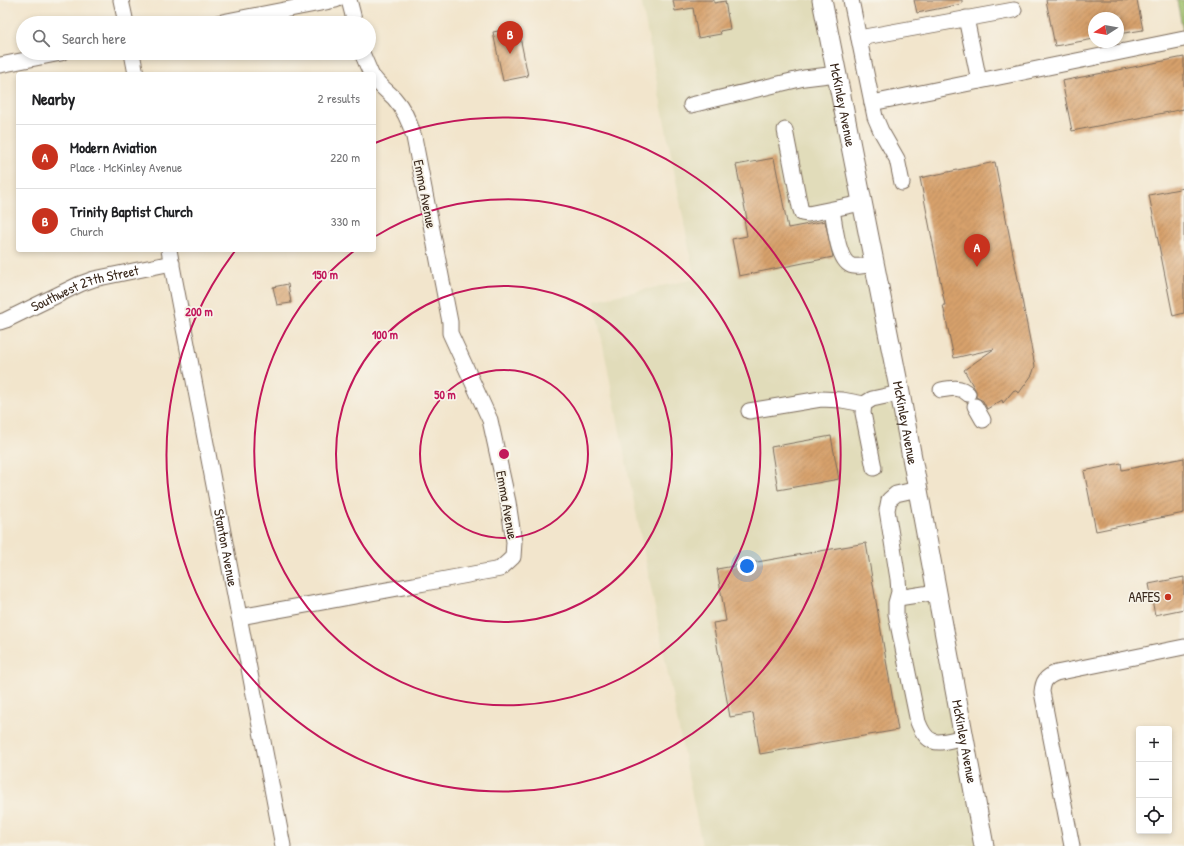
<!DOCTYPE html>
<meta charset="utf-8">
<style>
:root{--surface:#fff;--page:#f6f6f6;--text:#202124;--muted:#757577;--line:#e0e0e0;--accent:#c8321e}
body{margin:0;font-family:"Patrick Hand",sans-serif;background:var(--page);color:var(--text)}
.controls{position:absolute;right:12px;bottom:12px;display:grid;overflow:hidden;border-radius:4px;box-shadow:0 2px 6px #0003}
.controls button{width:36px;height:36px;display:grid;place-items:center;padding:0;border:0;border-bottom:1px solid var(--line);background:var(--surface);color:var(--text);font:20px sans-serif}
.compass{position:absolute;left:1088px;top:12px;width:36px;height:36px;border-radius:50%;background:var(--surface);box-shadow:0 2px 6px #0003;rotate:259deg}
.you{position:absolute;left:747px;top:566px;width:14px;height:14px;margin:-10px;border:3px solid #fff;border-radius:50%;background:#1a73e8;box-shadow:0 0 0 6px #1a73e833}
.badge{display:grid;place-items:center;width:26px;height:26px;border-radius:50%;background:var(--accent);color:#fff;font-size:13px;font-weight:700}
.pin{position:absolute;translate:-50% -33px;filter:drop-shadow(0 1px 2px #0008)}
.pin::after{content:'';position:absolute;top:21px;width:14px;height:12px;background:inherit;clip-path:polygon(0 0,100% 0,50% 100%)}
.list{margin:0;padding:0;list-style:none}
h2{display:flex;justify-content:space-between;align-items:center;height:52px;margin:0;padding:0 16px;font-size:17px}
h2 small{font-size:13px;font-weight:400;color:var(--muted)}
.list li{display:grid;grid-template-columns:26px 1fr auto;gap:12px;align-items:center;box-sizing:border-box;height:64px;padding:0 16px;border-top:1px solid var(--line)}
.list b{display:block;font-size:15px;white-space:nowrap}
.list p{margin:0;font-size:13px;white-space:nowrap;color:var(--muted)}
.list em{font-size:13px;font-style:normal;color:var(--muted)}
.icon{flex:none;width:22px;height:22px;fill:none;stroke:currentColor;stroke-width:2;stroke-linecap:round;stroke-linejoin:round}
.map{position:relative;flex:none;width:1184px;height:846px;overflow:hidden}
.search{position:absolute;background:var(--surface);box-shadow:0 2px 6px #0003;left:16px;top:16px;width:360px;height:44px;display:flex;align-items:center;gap:10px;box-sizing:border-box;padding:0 14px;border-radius:22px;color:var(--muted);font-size:15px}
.panel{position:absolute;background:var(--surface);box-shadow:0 2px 6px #0003;left:16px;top:72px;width:360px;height:180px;border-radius:4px}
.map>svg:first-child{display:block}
.built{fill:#e1dcba}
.green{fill:#9dc16b;stroke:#6c7644}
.building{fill:url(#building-hatch)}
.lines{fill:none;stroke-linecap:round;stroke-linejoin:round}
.minor-casing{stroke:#7b6b5b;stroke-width:17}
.major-casing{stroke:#7b6b5b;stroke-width:21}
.minor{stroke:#fff;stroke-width:15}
.major{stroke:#fff;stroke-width:19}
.ring{fill:none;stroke:#c2185b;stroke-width:2}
.poi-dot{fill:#c8321e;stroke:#f7f3e8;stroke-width:1.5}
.labels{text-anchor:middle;stroke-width:3.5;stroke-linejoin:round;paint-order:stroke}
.street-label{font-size:14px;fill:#3b2a1e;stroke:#f7f3e8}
.poi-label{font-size:14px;fill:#3b2a1e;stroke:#f7f3e8;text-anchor:end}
.centre{fill:#c2185b;stroke:#f7f3e8;stroke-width:2}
.ring-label{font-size:12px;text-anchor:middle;font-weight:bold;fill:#c2185b;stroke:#f7f3e8;stroke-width:3.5;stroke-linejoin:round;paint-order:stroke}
</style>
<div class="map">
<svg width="1184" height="846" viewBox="0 0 1184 846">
<defs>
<pattern id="building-hatch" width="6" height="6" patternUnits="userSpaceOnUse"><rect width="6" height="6" fill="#d7a16c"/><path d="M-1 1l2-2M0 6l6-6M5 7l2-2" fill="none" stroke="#b08358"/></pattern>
</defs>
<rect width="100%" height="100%" fill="#f7f3e8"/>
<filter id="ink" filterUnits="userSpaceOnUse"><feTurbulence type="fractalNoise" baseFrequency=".025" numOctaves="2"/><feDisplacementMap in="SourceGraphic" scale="8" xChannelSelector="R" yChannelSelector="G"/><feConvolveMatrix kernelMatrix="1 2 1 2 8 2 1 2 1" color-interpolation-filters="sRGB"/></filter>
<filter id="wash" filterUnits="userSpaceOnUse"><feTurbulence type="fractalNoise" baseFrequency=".012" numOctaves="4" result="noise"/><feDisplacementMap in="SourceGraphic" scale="16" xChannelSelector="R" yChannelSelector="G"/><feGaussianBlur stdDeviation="0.9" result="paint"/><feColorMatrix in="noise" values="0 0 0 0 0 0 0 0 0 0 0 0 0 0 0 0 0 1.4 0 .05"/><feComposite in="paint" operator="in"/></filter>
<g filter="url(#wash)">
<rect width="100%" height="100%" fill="#f2e5cc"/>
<polygon class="built" points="641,0 822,0 984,846 702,846 594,300 695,279"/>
<polygon class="green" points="1177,0 1184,0 1184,30 1183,31"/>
<g id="blocks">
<g class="building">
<polygon points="673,0 714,0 714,3 725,1 730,29 720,31 721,34 698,38 693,8 675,11"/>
<polygon points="914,0 962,0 962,4 917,13"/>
<polygon points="1046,0 1137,0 1143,30 1118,34 1118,18 1094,18 1094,39 1055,46"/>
<polygon points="518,27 528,76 503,81 493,32"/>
<polygon points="1184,57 1184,109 1072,131 1062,81"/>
<polygon points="774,158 788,228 825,221 833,257 739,276 732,239 747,236 744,219 747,219 736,165"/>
<polygon points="995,162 1035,366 1032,375 1019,393 1014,390 1003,403 1002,400 987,409 983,401 976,397 976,391 964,370 994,349 954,358 943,305 945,305 920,178"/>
<polygon points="1184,188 1184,313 1173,316 1149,195"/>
<polygon points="288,284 291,303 277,305 273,287"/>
<polygon points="831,436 839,479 778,490 771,447"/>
<polygon points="1184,458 1184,513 1096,531 1084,471 1121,463 1122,470"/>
<polygon points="866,543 898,730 760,754 753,713 730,717 713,623 726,621 717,569"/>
<polygon points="1184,577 1184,609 1155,615 1149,584"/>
</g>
</g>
</g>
<g filter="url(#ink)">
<use href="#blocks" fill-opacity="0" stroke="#7b6b5b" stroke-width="1"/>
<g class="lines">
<defs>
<g id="minor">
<polyline points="121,0 126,23"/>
<polyline points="349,0 355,23"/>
<polyline points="851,0 875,117 881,131 897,159 902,183"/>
<polyline points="966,18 979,81"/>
<polyline points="217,23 336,0"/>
<polyline points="859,38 1014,10"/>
<polyline points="132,53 136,74"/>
<polyline points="362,53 371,74"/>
<polyline points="0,65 61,53"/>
<polyline points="872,103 1184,39"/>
<polyline points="691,105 804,78 837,74"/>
<polyline points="785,130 800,207 802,213 808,214 862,203"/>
<path d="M832 210C835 223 837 263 853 266 859 267 868 265 874 264"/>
<path id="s1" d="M169 250 283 846"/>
<path id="s2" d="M0 322 6 320 80 284 94 279 172 263"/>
<path d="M941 390C951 388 961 386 968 394"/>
<polyline points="975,406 983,420"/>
<polyline points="749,411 821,399 842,400 864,404"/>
<polyline points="874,468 863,413 864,404 872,399 900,393"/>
<path d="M918 489 896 494 889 500 887 510 898 579 899 592 896 603V614L918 722C929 750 940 742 965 737"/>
<polyline points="898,598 937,592"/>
<path d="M239 617C326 602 413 585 500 569L513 557 514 542 508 502 490 420 450 333V322L414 137C410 123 404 109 394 98 387 91 380 86 374 78"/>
<path d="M1072 846 1042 692C1043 681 1046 677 1056 673L1184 647"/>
</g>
<g id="major">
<path id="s3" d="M822 0 900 393 984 846"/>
</g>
</defs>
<use href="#minor" class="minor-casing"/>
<use href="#major" class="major-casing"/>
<use href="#minor" class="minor"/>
<use href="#major" class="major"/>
</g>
</g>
<g class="ring">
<circle cx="504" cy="454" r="84"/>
<circle cx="504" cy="454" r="168"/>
<path d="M376 236A253 253 0 1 1 354 251"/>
<path d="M375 143A337 337 0 1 1 235 251"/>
</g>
<circle class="poi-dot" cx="1168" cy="597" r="4"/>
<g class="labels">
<g class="street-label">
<text dy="5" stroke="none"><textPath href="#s3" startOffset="107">McKinley Avenue</textPath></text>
<text transform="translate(425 194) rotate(79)" y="5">Emma Avenue</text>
<text dy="5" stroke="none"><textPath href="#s2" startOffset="92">Southwest 27th Street</textPath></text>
<text dy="5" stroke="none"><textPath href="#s3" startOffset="431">McKinley Avenue</textPath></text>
<text transform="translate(507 505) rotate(80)" y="5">Emma Avenue</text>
<text dy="5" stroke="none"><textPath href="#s1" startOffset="303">Stanton Avenue</textPath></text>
<text dy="5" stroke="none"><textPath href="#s3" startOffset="755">McKinley Avenue</textPath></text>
</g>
<g class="poi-label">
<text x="1160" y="602">AAFES</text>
</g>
</g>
<circle cx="504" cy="454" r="6" class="centre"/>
<g class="ring-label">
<text x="325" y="279">150 m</text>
<text x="199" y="316">200 m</text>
<text x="385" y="339">100 m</text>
<text x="445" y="399">50 m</text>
</g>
</svg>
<div class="controls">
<button>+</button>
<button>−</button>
<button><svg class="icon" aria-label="locate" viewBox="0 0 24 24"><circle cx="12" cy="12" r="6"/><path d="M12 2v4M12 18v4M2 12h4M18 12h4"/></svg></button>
</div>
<svg class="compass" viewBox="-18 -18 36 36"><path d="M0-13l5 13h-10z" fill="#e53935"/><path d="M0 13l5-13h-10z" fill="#757577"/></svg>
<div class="you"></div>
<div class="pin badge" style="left:977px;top:267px">A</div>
<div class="pin badge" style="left:510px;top:54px">B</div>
<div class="search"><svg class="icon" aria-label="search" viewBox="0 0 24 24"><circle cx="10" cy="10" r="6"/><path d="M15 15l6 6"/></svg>Search here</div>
<section class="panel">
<h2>Nearby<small>2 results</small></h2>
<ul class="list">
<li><span class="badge">A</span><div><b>Modern Aviation</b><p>Place · McKinley Avenue</p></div><em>220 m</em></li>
<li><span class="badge">B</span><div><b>Trinity Baptist Church</b><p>Church</p></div><em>330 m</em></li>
</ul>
</section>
</div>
